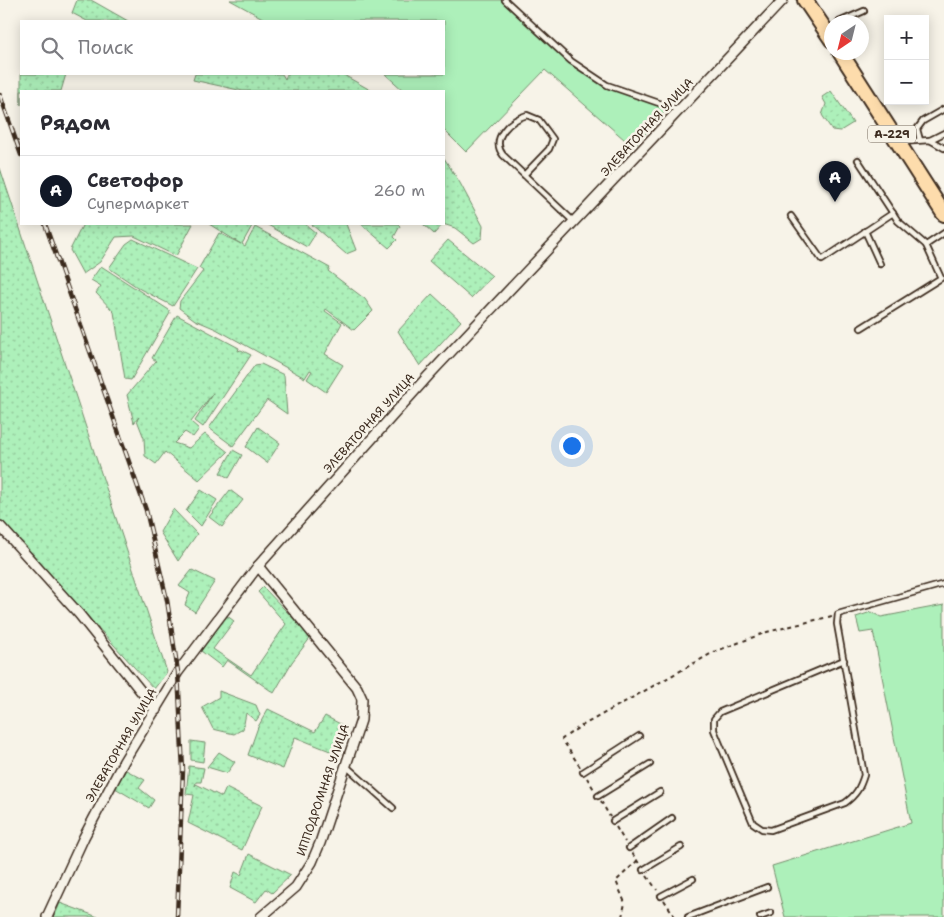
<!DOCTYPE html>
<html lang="ru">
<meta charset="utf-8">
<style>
:root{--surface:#fff;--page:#f7f7f7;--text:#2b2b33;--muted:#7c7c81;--line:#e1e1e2;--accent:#111827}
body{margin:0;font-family:"Shantell Sans",sans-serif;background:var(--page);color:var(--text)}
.controls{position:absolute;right:15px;top:15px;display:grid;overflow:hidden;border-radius:0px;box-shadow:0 2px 12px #0003}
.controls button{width:45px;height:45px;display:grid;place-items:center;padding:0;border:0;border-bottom:1px solid var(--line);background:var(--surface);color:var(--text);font:25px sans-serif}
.compass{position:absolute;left:824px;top:15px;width:45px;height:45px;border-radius:50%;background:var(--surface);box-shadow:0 2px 12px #0003;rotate:215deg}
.you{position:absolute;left:571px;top:445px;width:18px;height:18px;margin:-12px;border:4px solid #fff;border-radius:50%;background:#1a73e8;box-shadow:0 0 0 8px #1a73e833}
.badge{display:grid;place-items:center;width:32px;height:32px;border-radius:50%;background:var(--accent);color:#fff;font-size:16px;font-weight:700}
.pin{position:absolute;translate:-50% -41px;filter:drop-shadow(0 1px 2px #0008)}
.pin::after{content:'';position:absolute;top:26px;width:18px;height:15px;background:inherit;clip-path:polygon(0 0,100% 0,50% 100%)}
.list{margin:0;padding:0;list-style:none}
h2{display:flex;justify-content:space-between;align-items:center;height:65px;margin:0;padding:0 20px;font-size:21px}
h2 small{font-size:16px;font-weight:400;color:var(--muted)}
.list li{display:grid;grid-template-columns:32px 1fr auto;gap:15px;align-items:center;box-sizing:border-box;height:70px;padding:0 20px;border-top:1px solid var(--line)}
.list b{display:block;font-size:19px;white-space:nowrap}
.list p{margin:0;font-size:16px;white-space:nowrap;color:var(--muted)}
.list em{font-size:16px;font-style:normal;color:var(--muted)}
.icon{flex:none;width:28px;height:28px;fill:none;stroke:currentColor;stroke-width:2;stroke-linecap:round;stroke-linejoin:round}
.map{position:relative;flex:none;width:944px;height:917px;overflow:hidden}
.search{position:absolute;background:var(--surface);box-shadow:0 2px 12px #0003;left:20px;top:20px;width:425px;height:55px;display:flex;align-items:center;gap:12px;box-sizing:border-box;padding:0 18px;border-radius:0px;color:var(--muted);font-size:19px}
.panel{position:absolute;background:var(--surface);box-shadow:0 2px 12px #0003;left:20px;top:90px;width:425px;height:135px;border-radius:0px}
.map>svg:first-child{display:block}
.grass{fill:#adf0ba;stroke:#748d6c}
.garden{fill:url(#garden-dots);stroke:#748d6c}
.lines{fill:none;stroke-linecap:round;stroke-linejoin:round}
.service-casing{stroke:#3b2a1e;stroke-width:8}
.minor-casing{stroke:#3b2a1e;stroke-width:12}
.trunk-casing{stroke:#3b2a1e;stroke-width:18}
.path{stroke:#3b2a1e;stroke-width:2;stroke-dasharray:4 4;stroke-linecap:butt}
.service{stroke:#f7f3e8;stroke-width:4.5}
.minor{stroke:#f7f3e8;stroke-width:9}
.trunk{stroke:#fddcac;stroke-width:14}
.rail-casing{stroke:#3b2a1e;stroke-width:4.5}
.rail{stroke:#f7f3e8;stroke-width:2.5;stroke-dasharray:8;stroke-linecap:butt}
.labels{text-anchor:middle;stroke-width:5;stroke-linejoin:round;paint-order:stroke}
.shield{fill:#f7f3e8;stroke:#73665b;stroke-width:1}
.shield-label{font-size:11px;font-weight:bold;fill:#3b2a1e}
.street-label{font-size:12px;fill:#3b2a1e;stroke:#f7f3e8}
</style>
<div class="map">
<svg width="944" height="917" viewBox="0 0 944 917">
<defs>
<pattern id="garden-dots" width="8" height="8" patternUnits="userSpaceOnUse" patternTransform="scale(1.25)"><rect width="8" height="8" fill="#adf0ba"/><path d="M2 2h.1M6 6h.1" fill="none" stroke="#96ce9f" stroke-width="1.8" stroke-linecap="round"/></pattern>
</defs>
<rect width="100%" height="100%" fill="#f7f3e8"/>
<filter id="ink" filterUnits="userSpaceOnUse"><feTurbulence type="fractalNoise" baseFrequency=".02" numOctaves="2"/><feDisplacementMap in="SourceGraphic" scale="10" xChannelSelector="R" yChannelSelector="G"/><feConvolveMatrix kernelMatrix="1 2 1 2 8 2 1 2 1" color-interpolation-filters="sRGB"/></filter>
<g filter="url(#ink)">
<g class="grass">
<polygon points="230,0 504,0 579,68 601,82 670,106 633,147 545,70 466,152 444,130 444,91 404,91 385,74 444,74 444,21 268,21"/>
<polygon points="944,605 944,917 785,917 772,866 911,823 873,631 860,633 856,617 871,612 881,617"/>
</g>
<g class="garden">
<polygon points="77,0 91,0 128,21 87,21 72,13"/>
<polygon points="21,74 66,74 61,91 21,91 21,105"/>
<polygon points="195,74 282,74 285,79 287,74 342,74 372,91 243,91 193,80"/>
<polygon points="831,91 853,123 840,131 832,130 822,115 826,104 822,97"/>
<polygon points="444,158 460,183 483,226 482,238 474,243 455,228 443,224 434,234 423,224 444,224"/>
<polygon points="0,168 167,672 154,689 0,520"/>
<polygon points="83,224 193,224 176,256 134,236 116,237 100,262 83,274 70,250"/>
<polygon points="209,224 247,224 252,226 242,244 245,246 255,227 330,268 328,271 365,299 373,311 354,330 326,309 325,311 342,323 325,354 343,365 326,392 307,379 312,371 310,370 305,378 216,329 195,320 179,308 180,301 203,271 199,268 219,233 241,244"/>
<polygon points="266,224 305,224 316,233 307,247"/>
<polygon points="311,224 346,224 356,250 346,254"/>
<polygon points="361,224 398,224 400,226 394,237 397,240 389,248"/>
<polygon points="133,239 197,269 173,306 140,289 109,268 126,244"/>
<polygon points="448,240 492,276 471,298 429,261"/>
<polygon points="101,266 169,310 170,313 131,380 125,379 114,312 96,293 101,286 91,280"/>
<polygon points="432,294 461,321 420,366 398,331"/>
<polygon points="177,315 239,348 238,351 241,350 251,355 203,427 195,421 213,393 191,422 199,429 193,437 185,432 174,443 189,448 205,434 228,452 199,480 165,452 156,464 145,456 144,438 137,420 139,417 134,423 127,395 156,361 152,358"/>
<polygon points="261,364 284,375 287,414 267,400 233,446 209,428 255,365"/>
<polygon points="258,427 280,443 267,463 246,447"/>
<polygon points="233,450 242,455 229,478 220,473"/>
<polygon points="201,490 217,500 201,526 186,511"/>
<polygon points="230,490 243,500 222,527 209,517"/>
<polygon points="173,509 197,534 178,561 160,532"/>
<polygon points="192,570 215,581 195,612 185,605 190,593 179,586"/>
<polygon points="263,587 311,637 292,662 274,693 227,660 222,667 201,651 226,615 234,621 213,649 251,675 286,624 258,592"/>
<polygon points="219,691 256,705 260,715 256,721 246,713 243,729 234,734 213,729 202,707 219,697"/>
<polygon points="268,709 315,732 325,716 348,728 335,753 295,737 283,769 248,755 258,727"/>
<polygon points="191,741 205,743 203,762 191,760"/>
<polygon points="219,752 235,762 227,773 207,767"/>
<polygon points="189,766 204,768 201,782 196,782 195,786 196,784 222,797 226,788 262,806 242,850 188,823 194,795 186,794"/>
<polygon points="126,770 145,780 139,788 154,800 149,808 115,788"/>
<polygon points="249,854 291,875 272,893 266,889 256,902 230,888 235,872 241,875"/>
<polygon points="60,903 98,917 54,917"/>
</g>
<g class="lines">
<defs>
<g id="service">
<polyline points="505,0 571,61 607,85 679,110"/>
<polyline points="839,22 864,11"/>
<polyline points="920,140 917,129 923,121 944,109"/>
<polyline points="930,140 944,133"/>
<polyline points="900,142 930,140 944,148"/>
<polyline points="858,160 898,221 926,245 944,233"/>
<path d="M524 175 549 149 553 139 539 120 527 115C510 120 490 138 503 155L573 221"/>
<polyline points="791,216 822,260 893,213"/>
<polyline points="865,231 880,264"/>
<polyline points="861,328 941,278 926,245"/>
<path d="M844 660 720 712 714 719V730L753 823 762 829 771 830 845 803C856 795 860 788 864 775L837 624 838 614 944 584"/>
<polyline points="346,766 393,808"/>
<polyline points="583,772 639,736"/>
<polyline points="598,796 650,764"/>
<polyline points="613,821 660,792"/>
<polyline points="629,848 672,818"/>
<polyline points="643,870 681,847"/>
<polyline points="661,896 693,879"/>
<polyline points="688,917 767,887"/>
<polyline points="760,917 771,913"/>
</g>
<g id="minor">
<polyline points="0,526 79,614 156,710"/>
<polyline points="258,566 357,688 362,699 361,720 320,843 312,862 296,887 261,917"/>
<polyline points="47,917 84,837 124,761 178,672 258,566 429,375 783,0"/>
</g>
<g id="trunk">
<polyline points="805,0 832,40"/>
<polyline points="840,52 944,214"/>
</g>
</defs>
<use href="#service" class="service-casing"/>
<use href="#minor" class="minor-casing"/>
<use href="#trunk" class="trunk-casing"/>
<g class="path">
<polyline points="580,767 562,739 578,728 714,652 767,632 832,616"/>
<polyline points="587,778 595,791"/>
<polyline points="601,801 610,817"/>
<polyline points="616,827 625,842"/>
<polyline points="632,853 640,865"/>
<polyline points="647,876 657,890"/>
<polyline points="664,900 675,917"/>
<polyline points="622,917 625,903 616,881 637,861"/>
</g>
<use href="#service" class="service"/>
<use href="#minor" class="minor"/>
<use href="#trunk" class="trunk"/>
<defs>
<g id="rail">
<polyline points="0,95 21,155"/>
<polyline points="45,224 146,510 167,600 178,672 183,770 177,917"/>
</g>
</defs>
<use href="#rail" class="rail-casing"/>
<use href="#rail" class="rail"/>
</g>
</g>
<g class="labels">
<rect class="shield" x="868" y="125.5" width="48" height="17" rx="4"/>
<g class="shield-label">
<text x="892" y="138">А-229</text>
</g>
<g class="street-label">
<text transform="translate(647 127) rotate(-47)" y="4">ЭЛЕВАТОРНАЯ УЛИЦА</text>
<text transform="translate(369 423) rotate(-48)" y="4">ЭЛЕВАТОРНАЯ УЛИЦА</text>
<text transform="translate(121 745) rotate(-60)" y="4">ЭЛЕВАТОРНАЯ УЛИЦА</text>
<text transform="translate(323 790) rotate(-71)" y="4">ИППОДРОМНАЯ УЛИЦА</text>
</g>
</g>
</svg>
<div class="controls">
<button>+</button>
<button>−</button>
</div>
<svg class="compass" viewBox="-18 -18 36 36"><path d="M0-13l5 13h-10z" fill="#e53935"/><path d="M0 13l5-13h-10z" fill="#7c7c81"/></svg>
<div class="you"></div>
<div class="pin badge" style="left:835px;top:202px">A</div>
<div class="search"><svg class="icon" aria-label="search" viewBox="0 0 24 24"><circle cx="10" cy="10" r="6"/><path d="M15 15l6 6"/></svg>Поиск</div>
<section class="panel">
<h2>Рядом<small></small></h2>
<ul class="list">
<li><span class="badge">A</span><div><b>Светофор</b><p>Супермаркет</p></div><em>260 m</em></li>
</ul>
</section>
</div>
